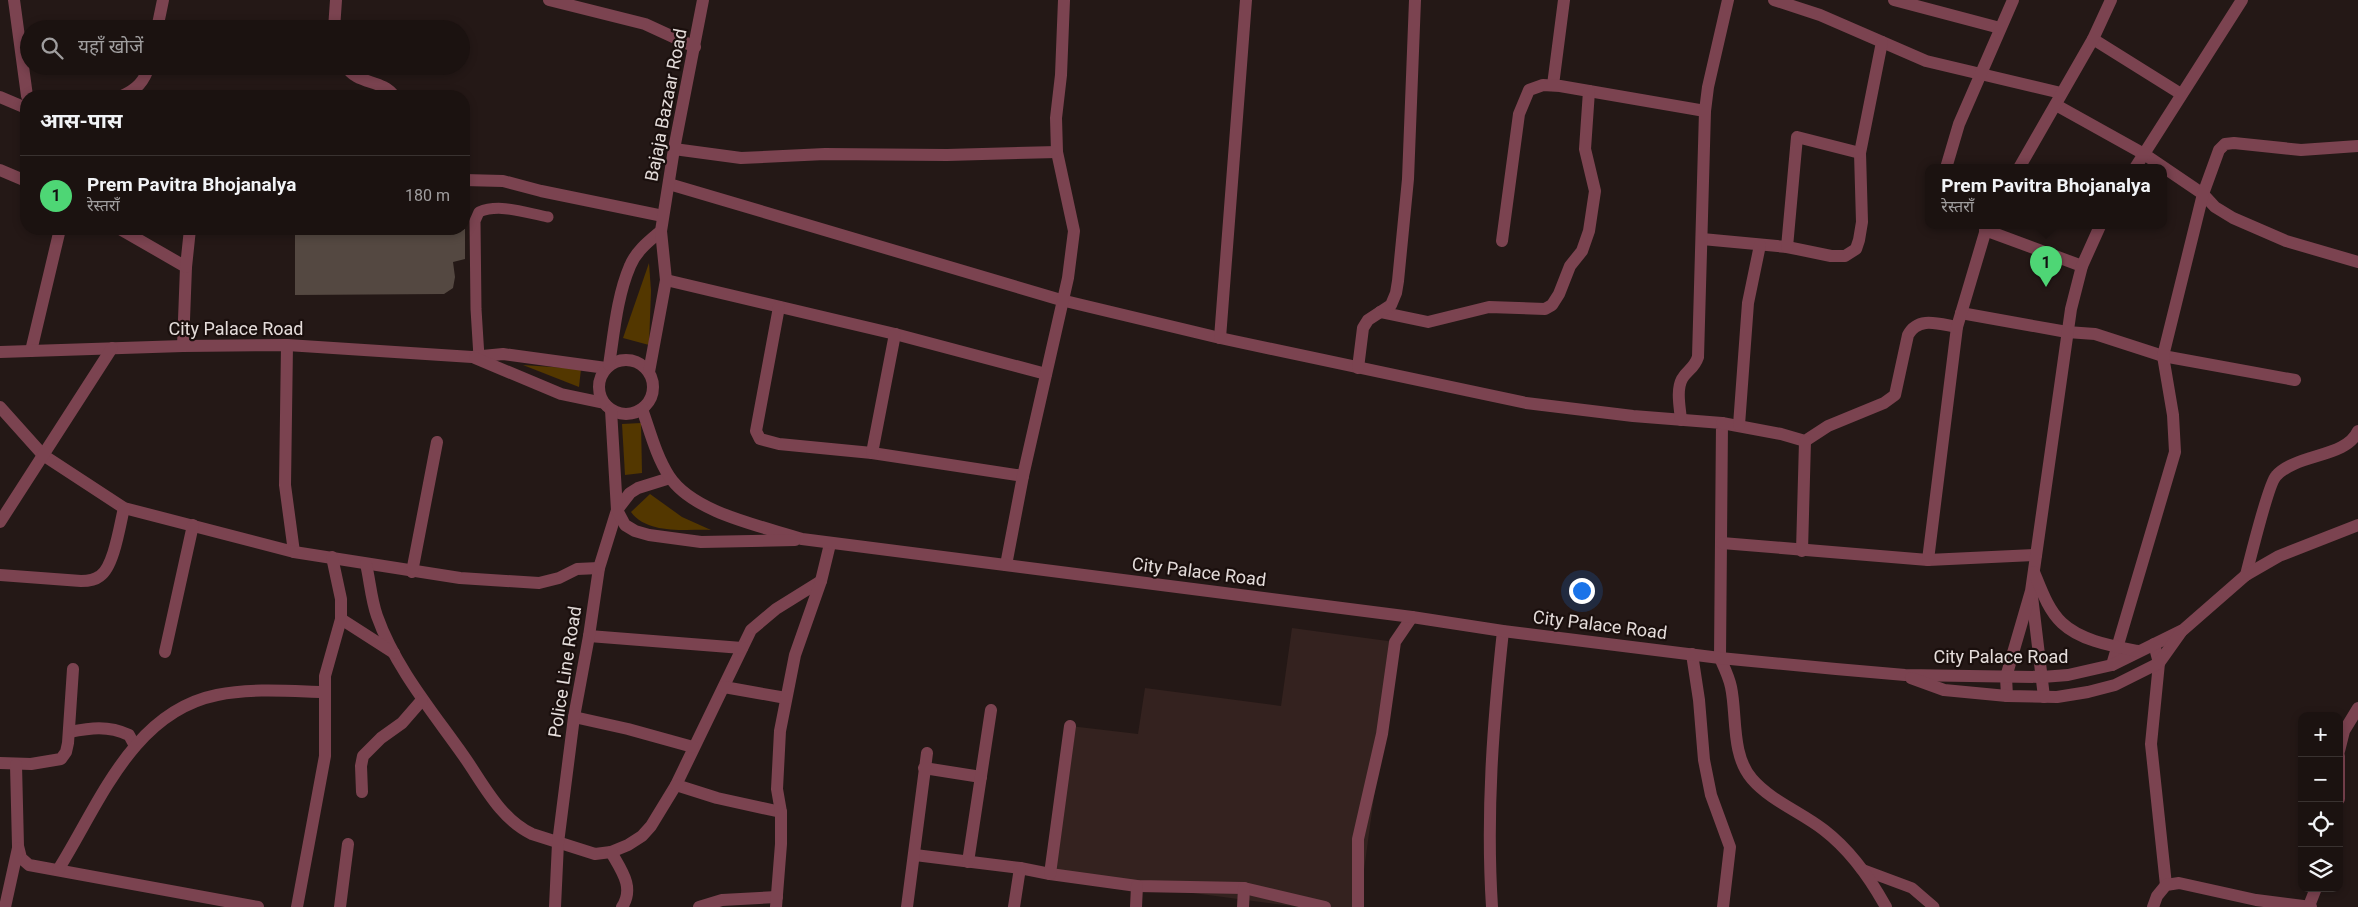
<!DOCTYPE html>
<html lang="hi">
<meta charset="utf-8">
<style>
:root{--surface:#1b1210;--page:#28201e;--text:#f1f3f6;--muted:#a09e9f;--line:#393230;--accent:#4ed675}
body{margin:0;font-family:Roboto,"Noto Sans Devanagari",sans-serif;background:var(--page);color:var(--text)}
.controls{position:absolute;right:15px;bottom:15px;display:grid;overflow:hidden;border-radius:10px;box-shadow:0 2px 8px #0003}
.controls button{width:45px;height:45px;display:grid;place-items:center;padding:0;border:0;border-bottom:1px solid var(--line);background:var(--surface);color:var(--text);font:25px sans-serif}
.you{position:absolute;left:1581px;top:590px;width:18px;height:18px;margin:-12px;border:4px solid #fff;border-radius:50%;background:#1a73e8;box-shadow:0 0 0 8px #1a73e833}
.badge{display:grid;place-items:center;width:32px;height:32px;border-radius:50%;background:var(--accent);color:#111;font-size:16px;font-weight:700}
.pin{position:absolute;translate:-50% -41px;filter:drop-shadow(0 1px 2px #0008)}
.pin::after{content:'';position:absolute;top:26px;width:18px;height:15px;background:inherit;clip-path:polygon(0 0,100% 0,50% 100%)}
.popup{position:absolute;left:1925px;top:164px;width:242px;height:65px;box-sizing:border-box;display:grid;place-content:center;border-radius:10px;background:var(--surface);filter:drop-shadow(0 1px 4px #0005);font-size:16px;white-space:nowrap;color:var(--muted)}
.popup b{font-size:19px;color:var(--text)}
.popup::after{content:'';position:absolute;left:50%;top:100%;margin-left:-10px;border:10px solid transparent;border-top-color:var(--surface)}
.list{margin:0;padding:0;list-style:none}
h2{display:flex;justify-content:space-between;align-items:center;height:65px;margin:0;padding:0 20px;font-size:21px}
h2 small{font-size:16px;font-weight:400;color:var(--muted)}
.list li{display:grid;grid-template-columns:32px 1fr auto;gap:15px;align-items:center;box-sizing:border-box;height:80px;padding:0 20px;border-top:1px solid var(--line)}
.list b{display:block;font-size:19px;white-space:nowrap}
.list p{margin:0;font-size:16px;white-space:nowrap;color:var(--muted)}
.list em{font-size:16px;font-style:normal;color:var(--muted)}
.icon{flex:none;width:28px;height:28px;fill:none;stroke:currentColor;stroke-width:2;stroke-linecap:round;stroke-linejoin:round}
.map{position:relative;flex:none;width:2358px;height:907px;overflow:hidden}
.search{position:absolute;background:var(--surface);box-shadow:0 2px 8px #0003;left:20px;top:20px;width:450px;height:55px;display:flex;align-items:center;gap:12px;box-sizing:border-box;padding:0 18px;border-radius:28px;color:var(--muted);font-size:19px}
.panel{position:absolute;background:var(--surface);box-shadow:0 2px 8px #0003;left:20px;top:90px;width:450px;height:145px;border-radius:20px}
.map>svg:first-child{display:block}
.built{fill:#34221f}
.green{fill:#533700}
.building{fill:#544841}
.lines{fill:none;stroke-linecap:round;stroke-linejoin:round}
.service{stroke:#7b4350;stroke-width:11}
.minor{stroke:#7b4350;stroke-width:12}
.tertiary{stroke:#7b4350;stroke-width:12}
.labels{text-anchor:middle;stroke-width:4.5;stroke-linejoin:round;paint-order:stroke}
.street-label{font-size:18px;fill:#e4dcda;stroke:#1a0f0d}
</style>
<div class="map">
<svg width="2358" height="907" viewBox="0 0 2358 907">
<rect width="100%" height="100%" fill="#241816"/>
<polygon class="built" points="1292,628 1395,642 1359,907 1298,907 1050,874 1070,726 1138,734 1145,688 1281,706"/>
<g class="green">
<polygon points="649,263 651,291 649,345 623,338"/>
<polygon points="523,365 581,369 579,387"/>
<polygon points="641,423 642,473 625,475 622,424"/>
<path d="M650 494 682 517 711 530C686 529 648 535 631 512Z"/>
</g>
<polygon class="building" points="295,229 465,229 465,259 453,262 455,277 453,288 444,294 295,295"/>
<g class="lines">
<g class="service">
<path d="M479 357 476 309 475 221 479 212C500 203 526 213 548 217"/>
<polyline points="1861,869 1912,888 1934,907"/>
</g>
<g class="minor">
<polyline points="14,0 27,96"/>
<polyline points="549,0 645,24 695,47"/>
<polyline points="1774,0 1820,15 1926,61 2061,93"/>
<polyline points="1894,0 2000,28"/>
<polyline points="157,29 163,0"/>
<polyline points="334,29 336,0"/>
<polyline points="2093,39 2181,94"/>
<path d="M346 66C356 85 383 79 394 96"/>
<polyline points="1553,85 1564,0"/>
<path d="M122 96C137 89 144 82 149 66"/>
<polyline points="0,97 26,108"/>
<polyline points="2056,105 2144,154 2203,194 2215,207 2233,218 2286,241 2358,262"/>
<polyline points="674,149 741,158 825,154 947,155 1057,152"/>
<polyline points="1946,168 1959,124 2013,0"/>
<polyline points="2019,168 2093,39 2111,0"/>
<polyline points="2135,168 2242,0"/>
<polyline points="0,170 26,181"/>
<polyline points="464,180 503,181 541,191 663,216"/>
<path d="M669 184 1061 300 1220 338 1526 403 1633 416 1722 423 1720 658C1724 667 1729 677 1731 687 1737 715 1731 755 1752 779 1771 801 1801 812 1824 830 1850 850 1870 878 1886 907"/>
<polyline points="120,229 186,267 183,346"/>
<polyline points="1985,230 2082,266"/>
<polyline points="1702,239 1787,247 1831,256 1845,256 1856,249 1859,240 1862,222 1860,153 1882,42"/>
<polyline points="1502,241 1519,114 1529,90 1543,85 1560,86 1705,111"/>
<polyline points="1787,247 1797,137 1860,153"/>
<polyline points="186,267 190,229"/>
<polyline points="666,280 895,334 1046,374"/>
<polyline points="779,307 756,431 760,439 779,444 872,453 1023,476"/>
<polyline points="1380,312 1428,322 1489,307 1545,309 1552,305 1559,294 1570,266 1582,251 1589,231 1595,191 1585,149 1589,91"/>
<polyline points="1961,313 2067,332 2095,334 2163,356 2295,380"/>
<polyline points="1220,338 1246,0"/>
<polyline points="287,345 285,485 294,552"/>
<polyline points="31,351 60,229"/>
<polyline points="0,352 183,346 287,345 472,357 503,354 606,368"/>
<polyline points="475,358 561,394 604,403"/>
<polyline points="1358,368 1363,328 1368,320 1391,305 1396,293 1398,281 1408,179 1415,0"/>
<polyline points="0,407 43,455 124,508 294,552 460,578 539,583 559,578 577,569 599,568"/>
<path d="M1681 420C1680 408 1676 390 1682 379 1687 370 1694 369 1698 357L1705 111 1708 87 1728 0"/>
<path d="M1722 423 1781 434 1805 441 1828 426 1884 403 1895 395 1908 335C1918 316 1939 324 1957 327"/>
<polyline points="1739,425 1748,303 1760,245"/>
<polyline points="872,453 895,334"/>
<polyline points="0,522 112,348"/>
<polyline points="1722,543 1928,560 2036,555"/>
<polyline points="1802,551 1805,441"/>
<polyline points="1928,560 1957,327 1987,226"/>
<path d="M366 564C370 581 371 599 377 616 395 667 432 711 463 755 483 783 499 818 532 834L595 854 611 852 628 845 642 836 651 826 676 785 751 630 776 609 821 581"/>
<polyline points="1006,565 1023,476 1068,278 1074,231 1057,152 1056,118 1061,75 1064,0"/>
<polyline points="412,572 437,442"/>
<path d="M0 575 81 581C88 581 95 580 100 576 114 567 120 524 124 508"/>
<path d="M2246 575C2250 559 2269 483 2276 476 2297 453 2346 458 2358 431"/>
<polyline points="2032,596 2044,697"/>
<polyline points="341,619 394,653"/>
<polyline points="589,636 742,648"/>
<polyline points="2154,644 2159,663 2151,744 2166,885"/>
<polyline points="165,652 193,525"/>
<polyline points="1692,654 1699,700 1704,760 1711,795 1730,847 1723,907"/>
<polyline points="2112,665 2175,452 2173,415 2163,356 2203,194 2219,150 2225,144 2234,143 2301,150 2358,146"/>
<polyline points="724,687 786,698"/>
<polyline points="2007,696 2006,677 2031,591 2071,309 2082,266 2100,226"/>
<polyline points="574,717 628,729 693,747"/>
<path d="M69 732C90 728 108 725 129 735L135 746"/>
<polyline points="2339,751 2344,731 2358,708"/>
<polyline points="2339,756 2339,799"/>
<polyline points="0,763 31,764 61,759 66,752 68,743 73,669"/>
<polyline points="16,765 18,846 21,858 29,865 258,907"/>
<polyline points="924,768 981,777"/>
<polyline points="676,785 717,798 781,812"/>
<polyline points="362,792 361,766 363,756 381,738 402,723 422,700"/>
<path d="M611 852C621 870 635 887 622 907"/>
<polyline points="915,855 1020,868 1050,874 1137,886 1244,888 1325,907"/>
<polyline points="968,862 991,710"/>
<path d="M58 870C99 805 132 712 217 695 251 688 289 691 323 692"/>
<polyline points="1050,874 1070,726"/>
<polyline points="2309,906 2316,888"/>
<polyline points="5,907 18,848"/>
<polyline points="297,907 325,756 325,676 341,619 341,599 332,557"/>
<polyline points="340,907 348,844"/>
<polyline points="555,907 558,843 574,717 589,636 599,568 617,510 630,493 638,488 670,478"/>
<polyline points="699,907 722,900 777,897"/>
<polyline points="776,907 781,844 781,812 777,789 780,731 795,655 821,581 830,544"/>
<polyline points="907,907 927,753"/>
<polyline points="1014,907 1020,868"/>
<polyline points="1136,907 1137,886"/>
<polyline points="1243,907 1244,888"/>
<polyline points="1358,907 1358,839 1382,734 1395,642 1412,617"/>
<path d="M1492 907C1486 814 1493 723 1503 631"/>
<polyline points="2153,907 2157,896 2166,885 2179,883 2256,900 2311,907"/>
</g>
<g class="tertiary">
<circle cx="626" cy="387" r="27"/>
<path d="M609 365C614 333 617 296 630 266 636 251 649 241 661 231"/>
<polyline points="649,372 666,280 661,231 674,149 703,0"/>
<path d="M642 409C650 431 656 456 669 476 693 513 762 526 802 539L1412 617 1503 631 1720 658 1836 669 1905 675 2042 677 2068 675 2112 665 2183 630 2246 575 2279 556 2358 525"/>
<polyline points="611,410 617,510 625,525 635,531 649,535 701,542 795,540"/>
<path d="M2034 572C2041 589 2048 610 2062 623 2081 641 2113 646 2138 651"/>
<polyline points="1911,678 1944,690 2007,696 2057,697 2088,692 2115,685 2159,663 2181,632"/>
</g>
</g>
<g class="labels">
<g class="street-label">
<text transform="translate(666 105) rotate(-79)" y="6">Bajaja Bazaar Road</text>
<text x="236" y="335">City Palace Road</text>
<text transform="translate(1199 572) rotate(7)" y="6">City Palace Road</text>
<text transform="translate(1600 625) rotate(7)" y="6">City Palace Road</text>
<text x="2001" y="663">City Palace Road</text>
<text transform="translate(565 672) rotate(-81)" y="6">Police Line Road</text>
</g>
</g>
</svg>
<div class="controls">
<button>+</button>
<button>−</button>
<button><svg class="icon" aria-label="locate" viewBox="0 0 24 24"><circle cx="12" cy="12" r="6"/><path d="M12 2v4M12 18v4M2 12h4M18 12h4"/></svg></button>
<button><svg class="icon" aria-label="layers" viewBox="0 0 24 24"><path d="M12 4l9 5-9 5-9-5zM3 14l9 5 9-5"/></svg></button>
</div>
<div class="you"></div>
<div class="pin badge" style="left:2046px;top:287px">1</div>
<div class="popup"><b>Prem Pavitra Bhojanalya</b>रेस्तराँ</div>
<div class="search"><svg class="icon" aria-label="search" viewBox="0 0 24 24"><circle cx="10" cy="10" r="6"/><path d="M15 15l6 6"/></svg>यहाँ खोजें</div>
<section class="panel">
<h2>आस-पास<small></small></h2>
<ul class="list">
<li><span class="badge">1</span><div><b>Prem Pavitra Bhojanalya</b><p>रेस्तराँ</p></div><em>180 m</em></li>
</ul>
</section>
</div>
